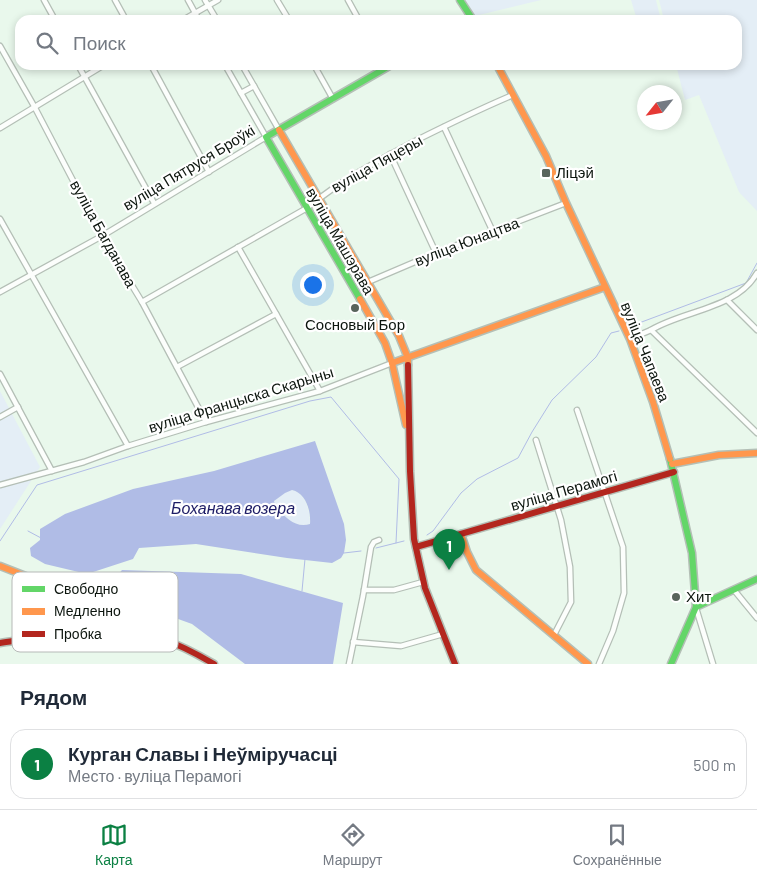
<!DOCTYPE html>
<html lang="ru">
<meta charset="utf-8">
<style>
:root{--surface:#fff;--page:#f6f6f7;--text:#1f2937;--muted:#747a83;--line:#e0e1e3;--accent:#0b8043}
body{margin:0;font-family:Barlow,sans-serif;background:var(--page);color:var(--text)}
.compass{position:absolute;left:637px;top:85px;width:45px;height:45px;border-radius:50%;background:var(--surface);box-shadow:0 2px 8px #0003;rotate:239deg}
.you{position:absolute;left:312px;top:284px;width:18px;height:18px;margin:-12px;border:4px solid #fff;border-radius:50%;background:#1a73e8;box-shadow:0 0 0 8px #1a73e833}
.badge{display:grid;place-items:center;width:32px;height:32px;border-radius:50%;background:var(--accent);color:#fff;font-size:16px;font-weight:700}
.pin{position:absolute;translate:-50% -41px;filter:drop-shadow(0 1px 2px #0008)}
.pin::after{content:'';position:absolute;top:26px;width:18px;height:15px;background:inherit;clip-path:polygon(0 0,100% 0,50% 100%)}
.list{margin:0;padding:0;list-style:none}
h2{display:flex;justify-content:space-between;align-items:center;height:65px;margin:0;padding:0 20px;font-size:21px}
h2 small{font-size:16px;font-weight:400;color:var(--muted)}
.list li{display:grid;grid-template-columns:32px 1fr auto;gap:15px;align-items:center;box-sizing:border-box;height:70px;margin:0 10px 10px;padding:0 10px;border:1px solid var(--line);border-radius:15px}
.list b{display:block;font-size:19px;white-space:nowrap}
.list p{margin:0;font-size:16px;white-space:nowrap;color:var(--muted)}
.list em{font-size:16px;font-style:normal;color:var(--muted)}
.icon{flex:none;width:28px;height:28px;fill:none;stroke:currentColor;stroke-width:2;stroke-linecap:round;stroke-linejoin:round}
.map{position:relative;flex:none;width:757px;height:664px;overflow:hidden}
.search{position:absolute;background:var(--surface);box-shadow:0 2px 8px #0003;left:15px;right:15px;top:15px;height:55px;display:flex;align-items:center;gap:12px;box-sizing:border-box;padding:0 18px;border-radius:15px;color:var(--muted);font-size:19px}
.sheet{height:145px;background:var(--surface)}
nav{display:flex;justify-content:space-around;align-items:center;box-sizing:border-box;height:70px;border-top:1px solid var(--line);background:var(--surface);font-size:14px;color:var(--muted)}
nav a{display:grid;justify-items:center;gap:2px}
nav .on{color:var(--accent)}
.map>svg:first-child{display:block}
.green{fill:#e4eef6}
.water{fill:#b0bce6;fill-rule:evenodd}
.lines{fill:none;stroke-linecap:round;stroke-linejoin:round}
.stream{stroke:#b0bce6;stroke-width:1}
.street-casing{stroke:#b4bfb6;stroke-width:7}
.fast-casing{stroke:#b4bfb6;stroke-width:9}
.slow-casing{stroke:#b4bfb6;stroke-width:9}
.jam-casing{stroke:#b4bfb6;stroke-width:9}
.street{stroke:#fcfefc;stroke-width:4.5}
.fast{stroke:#63d668;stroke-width:6}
.slow{stroke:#ff974d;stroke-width:6}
.jam{stroke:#b3261e;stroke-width:6}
.poi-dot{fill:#59645c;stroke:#fff;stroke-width:2}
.labels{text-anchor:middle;stroke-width:4.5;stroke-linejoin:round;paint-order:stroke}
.street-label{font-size:15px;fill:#0c150e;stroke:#fff}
.poi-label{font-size:15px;fill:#0c150e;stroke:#fff;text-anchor:start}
.water-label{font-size:16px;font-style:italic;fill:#1e1d66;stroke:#fff}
.key{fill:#fff;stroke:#b6b9b7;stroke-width:1}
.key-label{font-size:14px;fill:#0c150e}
</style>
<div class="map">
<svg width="757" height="664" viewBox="0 0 757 664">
<rect width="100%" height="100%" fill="#e9f8ec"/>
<g class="green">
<polygon points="465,0 541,0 475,16"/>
<polygon points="631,0 656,0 661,20 637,20"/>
<polygon points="659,0 757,0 757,211 739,192 699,95 685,100 676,65 737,65 737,20 664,20"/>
<polygon points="0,391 40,467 0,529"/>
<path d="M292 490C306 493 310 511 310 524 295 529 284 516 275 505L274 501 285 492Z"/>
</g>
<g class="water">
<path d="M315 441 344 524 346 540 344 553 341 558 332 563 287 558 196 544 139 548 133 559 87 574 45 564 31 556 30 548 40 540V529L65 514 133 489 214 471ZM292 490C306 493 311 511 310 524 295 529 284 516 275 505L274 501 285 493Z"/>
<polygon points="122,570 241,574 343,603 333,664 245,664 192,624 109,594 108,586"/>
</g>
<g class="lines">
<g class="stream">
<polyline points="631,326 746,283 757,263"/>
<polyline points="28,531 41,538"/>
<polyline points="427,535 433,531 461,493 477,479 518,458 532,432 552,400 596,357 611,333 619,331"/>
<polyline points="0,541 37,485 310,401 331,397 399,479 396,543"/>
<polyline points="376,548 404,541"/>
<polyline points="344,553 361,551"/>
<polyline points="302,591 305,559"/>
</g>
<defs>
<g id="street">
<polyline points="44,0 55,20"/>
<polyline points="115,0 126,20"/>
<polyline points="188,0 199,20"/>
<polyline points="205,0 217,20"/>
<polyline points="277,0 289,20"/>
<polyline points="348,0 359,20"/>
<polyline points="183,20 218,0"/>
<polyline points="0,46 34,106 102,236 142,302 206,422"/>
<polyline points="78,65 154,203"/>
<polyline points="151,65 209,172"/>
<polyline points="242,65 279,130"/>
<polyline points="314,65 333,99"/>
<polyline points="241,93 254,86"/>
<polyline points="444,127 493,232"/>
<polyline points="0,128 104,65"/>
<polyline points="390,154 436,253"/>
<polyline points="0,219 128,446 206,422 320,391 392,363"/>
<polyline points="238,247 320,391"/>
<polyline points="368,282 436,253 566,203"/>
<polyline points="0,292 102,236 266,137 225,65"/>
<polyline points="727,300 757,330"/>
<path d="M142 302 307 208C340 181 377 161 415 141 447 125 480 109 513 95"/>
<path d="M651 330C684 310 737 309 757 273"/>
<polyline points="630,339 651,330 757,433"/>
<polyline points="177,367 276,314"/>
<polyline points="0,374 52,471"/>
<polyline points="577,410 623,547 624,593 613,631 599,664"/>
<polyline points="0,417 18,407"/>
<polyline points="536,440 561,520 570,567 571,602 554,635"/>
<polyline points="0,485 84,462 128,446"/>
<polyline points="364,590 394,590 423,582"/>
<polyline points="734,590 757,618"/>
<polyline points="696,608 713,664"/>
<polyline points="353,642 401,646 443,634"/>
<polyline points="349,664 363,596 371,547 374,542 379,540"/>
</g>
<g id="fast">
<polyline points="460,0 473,20"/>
<polyline points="360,299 266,137 391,65"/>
<polyline points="670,459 692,553 696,607 671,664"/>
<polyline points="696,607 757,579"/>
</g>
<g id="slow">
<polyline points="497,65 546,156 566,203 630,339 653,402 670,459"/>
<polyline points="279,130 399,336 408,358 408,365"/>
<polyline points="360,299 385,343 392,363 406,425"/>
<polyline points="392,363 605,287"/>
<polyline points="672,464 719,455 757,453"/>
<polyline points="461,534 467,552 476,570 588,664"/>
<polyline points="0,566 115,611 124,620 128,632"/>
</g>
<g id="jam">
<polyline points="408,365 410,471 414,539 425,588 455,664"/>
<polyline points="416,547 674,472"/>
<path d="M0 643C53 635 109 624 162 639 180 645 197 654 214 664"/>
</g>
</defs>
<use href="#street" class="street-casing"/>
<use href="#fast" class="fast-casing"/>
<use href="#slow" class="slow-casing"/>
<use href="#jam" class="jam-casing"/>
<use href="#street" class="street"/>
<use href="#fast" class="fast"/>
<use href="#slow" class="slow"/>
<use href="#jam" class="jam"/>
</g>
<g class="poi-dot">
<rect x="541" y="168" width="10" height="10" rx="2.5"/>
<circle cx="355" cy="308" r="5"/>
<circle cx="676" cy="597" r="5"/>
</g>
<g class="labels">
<g class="street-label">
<text transform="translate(377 164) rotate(-29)" y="5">вуліца Пяцеры</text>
<text transform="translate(189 168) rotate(-31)" y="5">вуліца Пятруся Броўкі</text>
<text transform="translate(103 234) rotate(61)" y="5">вуліца Багданава</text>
<text transform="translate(340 241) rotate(60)" y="5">вуліца Машэрава</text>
<text transform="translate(467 242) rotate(-21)" y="5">вуліца Юнацтва</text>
<text transform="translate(645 352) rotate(68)" y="5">вуліца Чапаева</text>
<text transform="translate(241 400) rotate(-17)" y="5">вуліца Францыска Скарыны</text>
<text transform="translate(564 491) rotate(-16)" y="5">вуліца Перамогі</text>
</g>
<g class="poi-label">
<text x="556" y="178">Ліцэй</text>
<text x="355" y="330" text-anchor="middle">Сосновый Бор</text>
<text x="686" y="602">Хит</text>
</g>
<g class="water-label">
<text x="233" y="514">Боханава возера</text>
</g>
</g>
<rect x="12" y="572" width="166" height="80" rx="8" class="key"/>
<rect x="22" y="586" width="23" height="6" fill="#63d668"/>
<rect x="22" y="608" width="23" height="7" fill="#ff974d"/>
<rect x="22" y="631" width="23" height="6" fill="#b3261e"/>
<g class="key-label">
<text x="54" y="594">Свободно</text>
<text x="54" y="616">Медленно</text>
<text x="54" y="639">Пробка</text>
</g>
</svg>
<svg class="compass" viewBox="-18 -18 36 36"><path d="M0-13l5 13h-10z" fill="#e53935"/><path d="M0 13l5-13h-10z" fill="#747a83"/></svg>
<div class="you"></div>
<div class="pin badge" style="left:449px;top:570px">1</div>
<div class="search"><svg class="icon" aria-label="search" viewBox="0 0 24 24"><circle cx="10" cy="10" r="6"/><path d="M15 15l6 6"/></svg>Поиск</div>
</div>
<section class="sheet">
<h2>Рядом<small></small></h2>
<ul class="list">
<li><span class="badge">1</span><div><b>Курган Славы і Неўміручасці</b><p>Место · вуліца Перамогі</p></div><em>500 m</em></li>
</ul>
</section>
<nav>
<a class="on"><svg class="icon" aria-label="map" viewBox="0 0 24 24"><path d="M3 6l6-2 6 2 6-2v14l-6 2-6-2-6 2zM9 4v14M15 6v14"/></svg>Карта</a>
<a><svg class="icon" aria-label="directions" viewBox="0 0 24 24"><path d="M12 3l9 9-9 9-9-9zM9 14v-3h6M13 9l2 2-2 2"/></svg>Маршрут</a>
<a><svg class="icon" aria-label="saved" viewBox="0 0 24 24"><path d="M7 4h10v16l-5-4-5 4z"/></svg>Сохранённые</a>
</nav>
